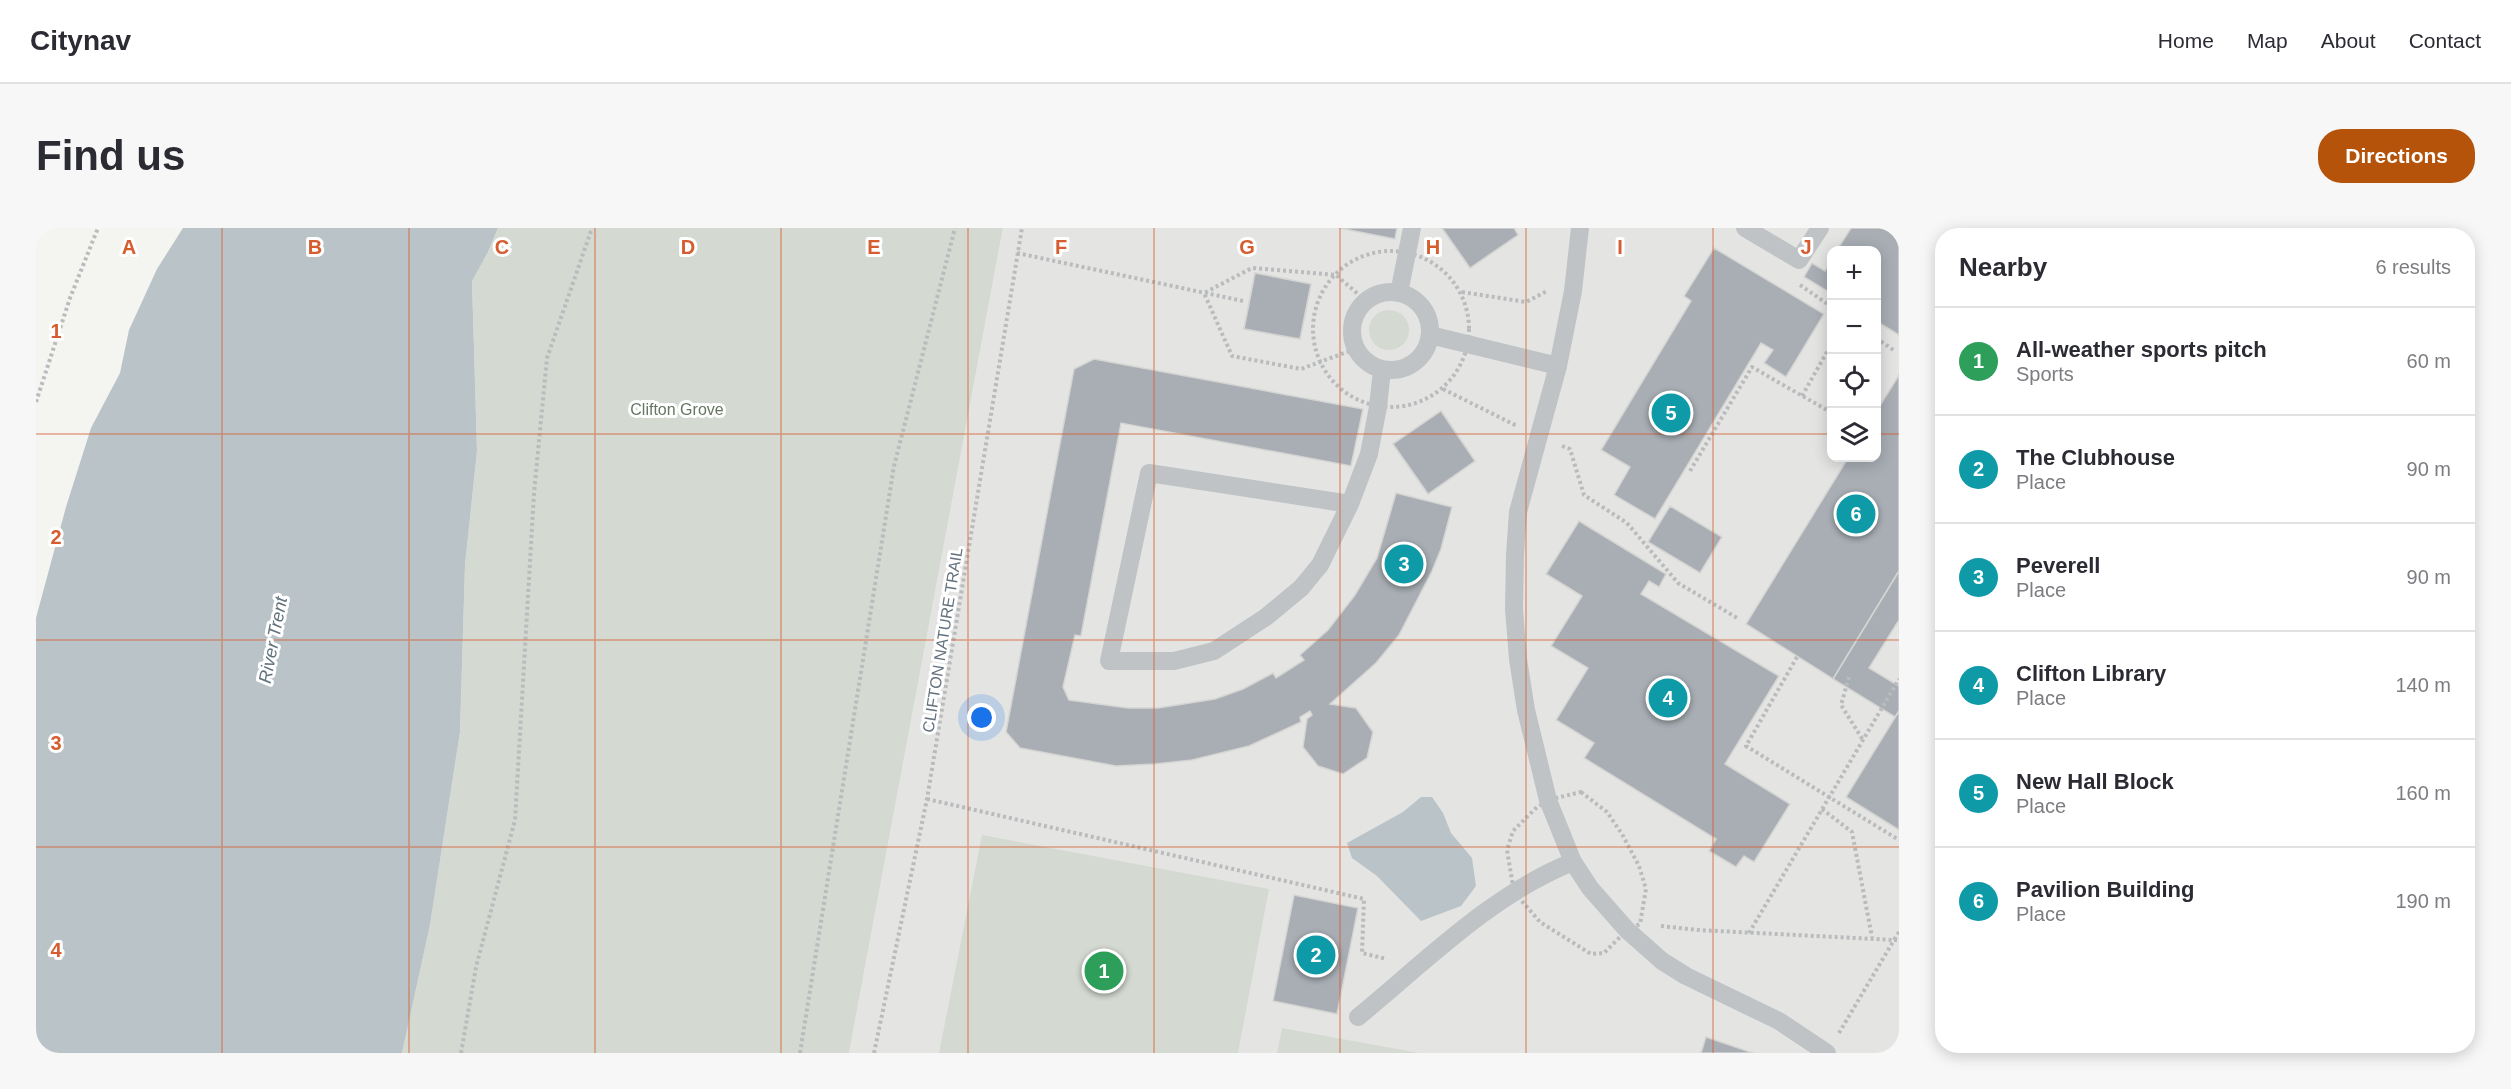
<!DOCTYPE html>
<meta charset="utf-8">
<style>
:root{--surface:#fff;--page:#f7f7f7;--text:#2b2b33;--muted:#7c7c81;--line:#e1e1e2;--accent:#b45309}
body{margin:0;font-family:Helvetica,sans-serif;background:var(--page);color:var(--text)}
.controls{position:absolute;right:18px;top:18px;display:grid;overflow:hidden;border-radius:12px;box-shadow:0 3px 15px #0003}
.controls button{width:54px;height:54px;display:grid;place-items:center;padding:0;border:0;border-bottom:2px solid var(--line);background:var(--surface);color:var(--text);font:30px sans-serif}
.you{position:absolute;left:946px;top:490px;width:21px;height:21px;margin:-15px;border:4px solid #fff;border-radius:50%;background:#1a73e8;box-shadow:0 0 0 9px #1a73e833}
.badge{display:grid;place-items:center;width:39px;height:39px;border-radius:50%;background:var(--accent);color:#fff;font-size:20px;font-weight:700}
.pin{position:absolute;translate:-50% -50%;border:3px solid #fff;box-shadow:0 2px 6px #0006}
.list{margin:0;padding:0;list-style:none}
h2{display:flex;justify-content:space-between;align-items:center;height:78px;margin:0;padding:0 24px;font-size:26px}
h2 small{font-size:20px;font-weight:400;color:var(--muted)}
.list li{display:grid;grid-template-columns:39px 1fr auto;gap:18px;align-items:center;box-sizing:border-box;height:108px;padding:0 24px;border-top:2px solid var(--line)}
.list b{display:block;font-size:22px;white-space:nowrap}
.list p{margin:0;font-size:20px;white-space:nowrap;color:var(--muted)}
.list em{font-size:20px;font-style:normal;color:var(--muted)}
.icon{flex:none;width:33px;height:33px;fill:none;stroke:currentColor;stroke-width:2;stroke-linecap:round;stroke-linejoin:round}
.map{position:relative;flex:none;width:1863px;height:825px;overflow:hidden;border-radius:24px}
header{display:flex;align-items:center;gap:36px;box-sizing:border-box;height:84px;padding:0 30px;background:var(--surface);border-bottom:2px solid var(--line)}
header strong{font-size:28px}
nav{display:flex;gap:33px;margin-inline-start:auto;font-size:21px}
.intro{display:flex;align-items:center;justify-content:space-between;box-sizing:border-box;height:144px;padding:0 36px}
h1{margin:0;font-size:42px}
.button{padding:15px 27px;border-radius:24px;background:var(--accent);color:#fff;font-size:21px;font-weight:700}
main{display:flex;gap:36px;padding:0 36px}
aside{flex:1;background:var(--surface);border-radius:24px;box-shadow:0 3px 15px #0003}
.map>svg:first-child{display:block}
.built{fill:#e4e5e3;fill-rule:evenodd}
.green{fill:#d4dad1}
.water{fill:#bac3c8}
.building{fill:#a8aeb4;stroke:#d5d5d3;stroke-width:1.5}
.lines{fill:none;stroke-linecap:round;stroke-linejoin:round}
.path{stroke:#b9bbbd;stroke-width:4;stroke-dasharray:3 3;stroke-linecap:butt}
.lane{stroke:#bfc3c6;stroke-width:18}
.grid{fill:none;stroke:#d55d2f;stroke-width:1.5;stroke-opacity:0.55}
.labels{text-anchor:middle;stroke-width:6;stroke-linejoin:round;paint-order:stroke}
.park-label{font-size:16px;fill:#667663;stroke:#fff}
.street-label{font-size:16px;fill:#65727f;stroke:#fff}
.water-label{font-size:18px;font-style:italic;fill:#61737c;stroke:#fff}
.grid-label{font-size:20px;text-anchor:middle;font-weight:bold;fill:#d55d2f;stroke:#fff;stroke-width:6;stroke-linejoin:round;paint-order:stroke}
</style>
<header>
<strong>Citynav</strong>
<nav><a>Home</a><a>Map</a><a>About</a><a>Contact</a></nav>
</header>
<div class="intro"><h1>Find us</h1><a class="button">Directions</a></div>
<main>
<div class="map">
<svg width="1863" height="825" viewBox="0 0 1863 825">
<rect width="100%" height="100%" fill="#f4f4f0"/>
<path class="built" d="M967 0H1863V825H813ZM1796 22H1840V230H1796Z"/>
<g class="green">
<polygon points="462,0 967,0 813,825 366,825 394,697 424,504 429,337 441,223 436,52 452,24"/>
<circle cx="1353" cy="102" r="20"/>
<polygon points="946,607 1233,661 1202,825 903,825"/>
<polygon points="1246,800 1383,825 1241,825"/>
</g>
<g class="water">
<polygon points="147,0 462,0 452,24 436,53 441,223 429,337 424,504 394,697 366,825 0,825 0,390 30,279 55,200 84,145 93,102 121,41"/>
<polygon points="1385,569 1396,569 1407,585 1415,605 1436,630 1440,658 1425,678 1385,693 1341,648 1316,630 1311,615 1367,584"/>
</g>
<g class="building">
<polygon points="1303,0 1361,0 1359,11"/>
<polygon points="1406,0 1478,0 1482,7 1434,40"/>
<polygon points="1406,0 1478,0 1482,7 1434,40"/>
<polygon points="1815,0 1863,0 1863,107 1840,93 1840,22 1801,22"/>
<polygon points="1678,20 1788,86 1750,149 1728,135 1737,122 1725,115 1619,291 1578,267 1594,239 1565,222 1655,73 1648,68"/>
<polygon points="1796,32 1796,66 1768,49 1776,35 1789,43"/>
<polygon points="1219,45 1275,56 1264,111 1208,101"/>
<polygon points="1219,45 1275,56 1264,111 1208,101"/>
<polygon points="1058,131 1327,181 1315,238 1085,195 1045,408 1039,407 1027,459 1033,472 1092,480 1122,480 1179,471 1207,461 1237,445 1240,450 1268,432 1264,427 1292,402 1319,367 1341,330 1360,265 1416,279 1405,321 1396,343 1363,407 1340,435 1294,476 1320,480 1337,504 1331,530 1307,546 1282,538 1267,519 1271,491 1276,487 1274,483 1264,489 1265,494 1213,518 1156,532 1119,536 1080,538 984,520 970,504 1038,141"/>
<polygon points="1863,147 1863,343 1797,451 1710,396 1812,230 1840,230 1840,184"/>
<polygon points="1405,183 1439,233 1392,266 1357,216"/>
<polygon points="1405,183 1439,233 1392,266 1357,216"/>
<polygon points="1634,278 1686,309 1664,345 1612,314"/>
<polygon points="1543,293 1630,346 1623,359 1613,353 1605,366 1743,448 1689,536 1754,576 1718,634 1708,628 1700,639 1673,623 1680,611 1548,530 1558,515 1520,492 1552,440 1515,418 1546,368 1510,346"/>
<polygon points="1863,343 1863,392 1833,440 1863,458 1863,483 1859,489 1797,451"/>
<polygon points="1863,483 1863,602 1810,569"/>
<polygon points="1258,667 1322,680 1301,786 1237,773"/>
<polygon points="1670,809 1717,825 1665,825"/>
</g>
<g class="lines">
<g class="path">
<circle cx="1355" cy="101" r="78"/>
<polyline points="981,25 1207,73"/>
<polyline points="1764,57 1796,79"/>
<polyline points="1426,64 1490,74 1511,63"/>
<polyline points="1840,110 1859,123"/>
<polyline points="1319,121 1265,141 1196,128 1168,65 1216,40 1300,47 1330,73"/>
<polyline points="1407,161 1481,198"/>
<polyline points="1766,168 1796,115"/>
<polyline points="0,174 34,70 62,0"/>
<polyline points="1526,218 1534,221 1548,267 1591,295 1642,355 1703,391"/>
<polyline points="1654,243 1716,139 1796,185"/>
<polyline points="1761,429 1710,518 1863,612"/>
<polyline points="1813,449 1805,477 1827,512"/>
<polygon points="1545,564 1571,584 1586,606 1603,638 1610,661 1604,696 1591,702 1568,725 1555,726 1504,694 1478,664 1471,622 1477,603 1499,581 1512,572"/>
<polyline points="891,571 1328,671 1326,725 1351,731"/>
<polyline points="1786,581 1816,604 1836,709"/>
<polyline points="1625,698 1662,702 1858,712 1863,704"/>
<polyline points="1713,705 1863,451"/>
<polyline points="1803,805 1858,712 1863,712"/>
<polyline points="425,825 440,739 479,592 498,265 511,130 556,0"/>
<polyline points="764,825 858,238 919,0"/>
<polyline points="838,825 891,571 986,0"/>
</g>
<g class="lane">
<polyline points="1544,0 1537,63 1522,138 1482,284 1479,327 1478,381 1482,431 1490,482 1512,572 1537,634 1554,660 1591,702 1626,733 1650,748 1743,793 1791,825"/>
<polyline points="1709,0 1763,32 1784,0"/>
<circle cx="1355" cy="103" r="39"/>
<polyline points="1363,65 1376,0"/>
<polyline points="1394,107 1522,138"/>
<polyline points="1314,276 1113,245 1073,433 1138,433 1178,423 1230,389 1265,360 1284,337 1314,276 1333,226 1342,179 1346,142"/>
<path d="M1322 789C1388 735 1457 665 1537 634"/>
</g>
</g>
<path class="grid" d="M186 0V825M373 0V825M559 0V825M745 0V825M932 0V825M1118 0V825M1304 0V825M1490 0V825M1677 0V825M0 206H1796M1840 206H1863M0 412H1863M0 619H1863"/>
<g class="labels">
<g class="park-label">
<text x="641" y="187">Clifton Grove</text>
</g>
<g class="street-label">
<text transform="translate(906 412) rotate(-81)" y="6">CLIFTON NATURE TRAIL</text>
</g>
<g class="water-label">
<text transform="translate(237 412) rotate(-79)" y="6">River Trent</text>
</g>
</g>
<g class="grid-label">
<text x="93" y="26">A</text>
<text x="279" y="26">B</text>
<text x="466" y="26">C</text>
<text x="652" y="26">D</text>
<text x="838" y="26">E</text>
<text x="1025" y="26">F</text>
<text x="1211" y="26">G</text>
<text x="1397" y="26">H</text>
<text x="1584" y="26">I</text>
<text x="1770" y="26">J</text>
<text x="20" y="110">1</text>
<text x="20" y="316">2</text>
<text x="20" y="522">3</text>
<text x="20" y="729">4</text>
</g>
</svg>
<div class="controls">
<button>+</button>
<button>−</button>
<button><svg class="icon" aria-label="locate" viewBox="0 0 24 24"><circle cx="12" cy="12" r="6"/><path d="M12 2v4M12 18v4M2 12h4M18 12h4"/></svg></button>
<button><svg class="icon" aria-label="layers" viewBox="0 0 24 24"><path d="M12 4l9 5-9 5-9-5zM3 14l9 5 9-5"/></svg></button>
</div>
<div class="you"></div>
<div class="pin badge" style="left:1068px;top:743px;background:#2e9e5b">1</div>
<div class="pin badge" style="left:1280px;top:727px;background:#0f9aa8">2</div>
<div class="pin badge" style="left:1368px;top:336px;background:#0f9aa8">3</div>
<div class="pin badge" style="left:1632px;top:470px;background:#0f9aa8">4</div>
<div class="pin badge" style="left:1635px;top:185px;background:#0f9aa8">5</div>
<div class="pin badge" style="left:1820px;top:286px;background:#0f9aa8">6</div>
</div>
<aside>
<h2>Nearby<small>6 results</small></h2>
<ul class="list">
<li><span class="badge" style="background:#2e9e5b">1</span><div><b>All-weather sports pitch</b><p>Sports</p></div><em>60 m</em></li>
<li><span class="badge" style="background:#0f9aa8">2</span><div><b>The Clubhouse</b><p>Place</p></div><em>90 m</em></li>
<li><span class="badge" style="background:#0f9aa8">3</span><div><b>Peverell</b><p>Place</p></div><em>90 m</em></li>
<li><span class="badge" style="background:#0f9aa8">4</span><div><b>Clifton Library</b><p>Place</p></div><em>140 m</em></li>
<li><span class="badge" style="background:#0f9aa8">5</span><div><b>New Hall Block</b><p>Place</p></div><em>160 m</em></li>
<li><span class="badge" style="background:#0f9aa8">6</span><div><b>Pavilion Building</b><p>Place</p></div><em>190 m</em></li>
</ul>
</aside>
</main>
